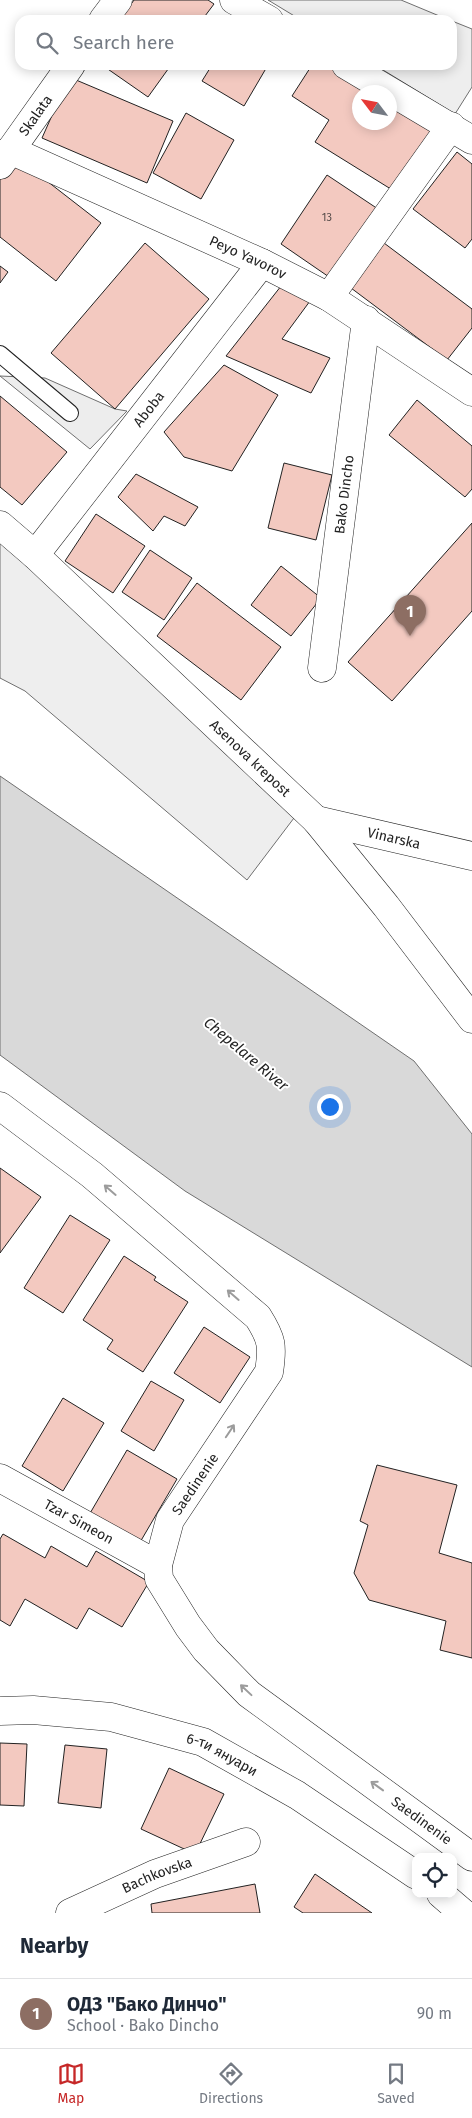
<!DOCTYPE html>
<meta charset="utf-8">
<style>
:root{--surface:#fff;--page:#f2f2f3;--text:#1f2937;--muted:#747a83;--line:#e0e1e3;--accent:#c62828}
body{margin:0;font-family:"Fira Sans",sans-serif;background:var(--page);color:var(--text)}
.controls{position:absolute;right:15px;bottom:15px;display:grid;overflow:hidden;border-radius:10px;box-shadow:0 2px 12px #0003}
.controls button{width:45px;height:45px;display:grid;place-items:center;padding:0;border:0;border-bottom:1px solid var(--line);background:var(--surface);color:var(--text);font:25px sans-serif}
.compass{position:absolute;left:352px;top:85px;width:45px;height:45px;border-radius:50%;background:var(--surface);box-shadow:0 2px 12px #0003;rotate:302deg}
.you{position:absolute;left:329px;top:1106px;width:18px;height:18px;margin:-12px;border:4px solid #fff;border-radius:50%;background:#1a73e8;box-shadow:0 0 0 8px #1a73e833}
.badge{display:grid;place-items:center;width:32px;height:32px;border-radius:50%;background:var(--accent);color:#fff;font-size:16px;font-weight:700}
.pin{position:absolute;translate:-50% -41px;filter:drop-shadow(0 1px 2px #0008)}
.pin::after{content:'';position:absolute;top:26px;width:18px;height:15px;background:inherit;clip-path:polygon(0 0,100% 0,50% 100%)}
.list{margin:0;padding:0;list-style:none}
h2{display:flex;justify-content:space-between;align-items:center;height:65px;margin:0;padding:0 20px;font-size:21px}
h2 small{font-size:16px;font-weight:400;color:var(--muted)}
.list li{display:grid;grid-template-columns:32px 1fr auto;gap:15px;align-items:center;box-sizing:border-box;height:70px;padding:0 20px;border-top:1px solid var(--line)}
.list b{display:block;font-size:19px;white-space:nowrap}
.list p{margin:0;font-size:16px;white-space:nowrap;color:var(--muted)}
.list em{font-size:16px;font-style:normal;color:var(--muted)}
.icon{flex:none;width:28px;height:28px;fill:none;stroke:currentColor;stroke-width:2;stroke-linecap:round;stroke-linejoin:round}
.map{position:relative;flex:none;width:472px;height:1913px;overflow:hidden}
.search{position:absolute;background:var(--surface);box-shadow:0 2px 12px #0003;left:15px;right:15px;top:15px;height:55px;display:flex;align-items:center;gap:12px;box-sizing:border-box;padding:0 18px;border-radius:15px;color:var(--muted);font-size:19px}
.sheet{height:135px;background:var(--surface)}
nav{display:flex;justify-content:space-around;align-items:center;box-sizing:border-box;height:70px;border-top:1px solid var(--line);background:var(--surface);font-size:14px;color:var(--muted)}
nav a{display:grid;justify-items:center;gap:2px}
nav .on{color:var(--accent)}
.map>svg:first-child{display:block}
.green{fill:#eee;stroke:#6f6f6f}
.parking{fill:#ededed;stroke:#6f6f6f}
.water{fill:#d9d9d9;stroke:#6f6f6f}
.building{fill:#f3c9c0;stroke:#222}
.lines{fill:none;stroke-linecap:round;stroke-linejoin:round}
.service-casing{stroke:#222;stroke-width:18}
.minor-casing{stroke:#222;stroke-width:29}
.tertiary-casing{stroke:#222;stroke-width:29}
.secondary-casing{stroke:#222;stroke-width:29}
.service{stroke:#fff;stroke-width:16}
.minor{stroke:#fff;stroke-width:28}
.tertiary{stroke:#fff;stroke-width:28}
.secondary{stroke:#fff;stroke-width:28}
.oneway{stroke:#9c9c9c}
.labels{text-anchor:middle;stroke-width:4;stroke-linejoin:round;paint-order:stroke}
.number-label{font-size:11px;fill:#564c4a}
.street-label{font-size:14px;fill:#222;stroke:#fff}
.water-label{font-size:15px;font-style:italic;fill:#222;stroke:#fff}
</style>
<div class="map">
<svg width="472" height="1913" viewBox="0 0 472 1913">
<rect width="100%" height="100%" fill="#fff"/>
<g class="green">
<polygon points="268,0 401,0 449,20 301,20"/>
<polygon points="452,21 472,29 472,87 455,114 375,65 452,65"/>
<polygon points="0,541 297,814 247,880 25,691 0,678"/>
</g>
<polygon class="parking" points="0,376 45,378 115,409 127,411 90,449"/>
<polygon class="water" points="0,776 414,1061 472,1134 472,1367 185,1191 0,1055"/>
<g class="building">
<polygon points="134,0 208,0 214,4 202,20 120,20"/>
<polygon points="102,65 171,65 148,97"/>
<polygon points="212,65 268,65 244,106 202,81"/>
<polygon points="312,65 338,65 382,92 360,92 360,122 390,122 390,98 435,126 394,191 315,142 329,120 292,96"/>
<polygon points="69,77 173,121 147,183 42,138"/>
<polygon points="186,113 234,140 201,199 153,173"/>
<polygon points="457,152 472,164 472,239 465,248 413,209"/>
<polygon points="16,157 101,223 56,281 0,237 0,177"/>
<polygon points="327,175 378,209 332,279 281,244"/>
<polygon points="145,243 209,299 115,409 51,353"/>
<polygon points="384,243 472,309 472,328 447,360 351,288"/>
<polygon points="0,266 8,272 0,283"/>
<polygon points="285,281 310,301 282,339 330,358 311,393 226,356"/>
<polygon points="224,365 278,395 232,471 184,457 164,432"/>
<polygon points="0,396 67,452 22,505 0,487"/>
<polygon points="417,400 472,446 472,489 465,497 389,435"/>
<polygon points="284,463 332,475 316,540 268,528"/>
<polygon points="136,474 198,507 185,526 164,516 153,531 118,497"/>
<polygon points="96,514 145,546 113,593 65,561"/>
<polygon points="472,523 472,611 392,701 348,662"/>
<polygon points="150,550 192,578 164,620 122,592"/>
<polygon points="281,566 321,598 291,636 251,605"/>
<polygon points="197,583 281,647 241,700 157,636"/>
<polygon points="0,1168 41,1197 0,1253"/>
<polygon points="70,1215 110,1240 63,1313 24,1288"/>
<polygon points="124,1256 156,1277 154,1280 188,1302 143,1372 107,1349 113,1340 83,1320"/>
<polygon points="204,1327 250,1357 220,1403 174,1373"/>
<polygon points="151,1381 184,1400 154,1451 121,1431"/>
<polygon points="63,1398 104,1423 63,1491 22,1466"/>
<polygon points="127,1450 177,1479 139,1544 89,1515"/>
<polygon points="377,1465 457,1485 439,1553 472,1563 472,1658 440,1650 446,1621 369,1600 354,1573 368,1525 360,1521"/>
<polygon points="3,1534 45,1558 51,1546 87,1567 96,1551 149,1582 122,1627 89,1608 77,1629 25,1599 10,1626 0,1620 0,1539"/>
<polygon points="0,1743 27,1744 24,1806 0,1805"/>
<polygon points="65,1745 107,1749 101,1808 58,1803"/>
<polygon points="169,1768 224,1794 195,1854 141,1829"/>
<polygon points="315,1874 372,1913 303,1913 294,1907"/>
<polygon points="255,1884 260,1913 152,1913 151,1904"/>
</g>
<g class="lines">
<defs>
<polyline id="service" points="0,354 70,413"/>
<g id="minor">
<polyline points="234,0 269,20"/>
<polyline points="103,20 118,0"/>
<polyline points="346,65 472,140"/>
<path id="s1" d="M10 150 262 263 329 297 472 392"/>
<path id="s2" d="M0 165 71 65"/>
<polyline points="329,297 451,126"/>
<path id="s3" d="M0 525 35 555 316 820 386 906 472 1019"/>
<path id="s4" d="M35 555 262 263"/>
<path id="s5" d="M322 668 366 320"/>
<path id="s6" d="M316 820 472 856"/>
<path id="s7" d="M0 1478 158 1565"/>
<path id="s8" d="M70 1913 155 1874 246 1842"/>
</g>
<g id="tertiary">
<path id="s9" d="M0 1106 92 1175 258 1317C272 1339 273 1346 269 1372L170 1520 158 1565 159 1579 188 1626 206 1650 249 1694 472 1857"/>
</g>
<g id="secondary">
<path id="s10" d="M0 1711 33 1710 111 1717 203 1742 297 1795 416 1875"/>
<polyline points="441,1894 463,1913"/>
</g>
</defs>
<use href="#service" class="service-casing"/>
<use href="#minor" class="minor-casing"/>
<use href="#tertiary" class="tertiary-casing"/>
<use href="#secondary" class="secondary-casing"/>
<use href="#service" class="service"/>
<use href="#minor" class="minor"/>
<use href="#tertiary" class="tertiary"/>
<use href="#secondary" class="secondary"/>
</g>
<defs><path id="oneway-shaft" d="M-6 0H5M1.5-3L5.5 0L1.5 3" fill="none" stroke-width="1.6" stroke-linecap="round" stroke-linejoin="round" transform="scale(1.25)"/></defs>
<g class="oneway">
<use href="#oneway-shaft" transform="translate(110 1190) rotate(-139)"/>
<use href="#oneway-shaft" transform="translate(233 1295) rotate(-139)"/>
<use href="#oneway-shaft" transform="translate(230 1431) rotate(-56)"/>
<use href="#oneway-shaft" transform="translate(246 1690) rotate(-137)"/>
<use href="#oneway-shaft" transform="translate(377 1786) rotate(-144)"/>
</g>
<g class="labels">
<g class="number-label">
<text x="327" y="221">13</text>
</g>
<g class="street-label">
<text dy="5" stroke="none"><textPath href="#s2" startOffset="61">Skalata</textPath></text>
<text dy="5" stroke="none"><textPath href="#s1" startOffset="261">Peyo Yavorov</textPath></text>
<text dy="5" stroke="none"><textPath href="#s4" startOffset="185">Aboba</textPath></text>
<text dy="5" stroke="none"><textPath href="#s5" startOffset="175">Bako Dincho</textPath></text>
<text dy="5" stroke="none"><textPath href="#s3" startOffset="342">Asenova krepost</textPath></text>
<text dy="5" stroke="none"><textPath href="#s6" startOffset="80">Vinarska</textPath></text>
<text transform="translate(195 1484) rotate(-56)" y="5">Saedinenie</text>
<text dy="5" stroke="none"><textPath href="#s7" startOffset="90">Tzar Simeon</textPath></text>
<text dy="5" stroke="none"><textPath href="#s10" startOffset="229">6-ти януари</textPath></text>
<text dy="5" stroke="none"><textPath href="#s9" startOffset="991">Saedinenie</textPath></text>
<text dy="5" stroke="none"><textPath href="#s8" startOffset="95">Bachkovska</textPath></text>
</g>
<g class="water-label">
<text transform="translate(246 1054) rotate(40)" y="5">Chepelare River</text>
</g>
</g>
</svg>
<div class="controls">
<button><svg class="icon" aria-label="locate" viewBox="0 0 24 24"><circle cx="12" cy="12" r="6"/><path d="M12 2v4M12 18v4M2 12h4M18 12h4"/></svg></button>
</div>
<svg class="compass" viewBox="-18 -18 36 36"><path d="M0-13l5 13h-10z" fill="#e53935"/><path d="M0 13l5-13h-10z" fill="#747a83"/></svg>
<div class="you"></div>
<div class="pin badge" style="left:410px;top:636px;background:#8d6e63">1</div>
<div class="search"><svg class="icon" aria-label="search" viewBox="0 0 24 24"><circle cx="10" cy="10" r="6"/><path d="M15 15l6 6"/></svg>Search here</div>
</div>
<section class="sheet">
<h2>Nearby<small></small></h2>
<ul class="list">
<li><span class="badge" style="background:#8d6e63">1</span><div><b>ОДЗ &quot;Бако Динчо&quot;</b><p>School · Bako Dincho</p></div><em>90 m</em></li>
</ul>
</section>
<nav>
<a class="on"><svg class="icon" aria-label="map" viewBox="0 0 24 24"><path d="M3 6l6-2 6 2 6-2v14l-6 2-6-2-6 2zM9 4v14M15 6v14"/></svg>Map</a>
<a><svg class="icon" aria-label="directions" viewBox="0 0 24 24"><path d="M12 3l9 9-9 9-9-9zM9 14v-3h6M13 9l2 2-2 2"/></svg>Directions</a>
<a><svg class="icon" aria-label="saved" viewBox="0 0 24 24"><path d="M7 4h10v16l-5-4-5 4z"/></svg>Saved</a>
</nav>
